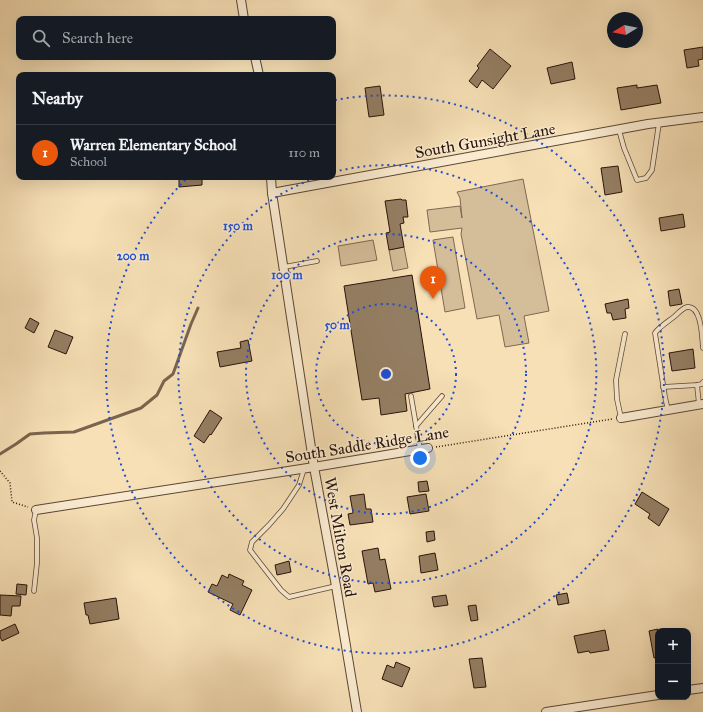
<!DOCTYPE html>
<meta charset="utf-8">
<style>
:root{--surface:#171b24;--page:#242831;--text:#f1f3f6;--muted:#9ea1a6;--line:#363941;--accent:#ea580c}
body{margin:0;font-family:"IM FELL Great Primer",serif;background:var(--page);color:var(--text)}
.controls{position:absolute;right:12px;bottom:12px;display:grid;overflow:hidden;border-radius:8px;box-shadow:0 4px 16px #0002}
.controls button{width:36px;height:36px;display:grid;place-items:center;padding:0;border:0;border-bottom:1px solid var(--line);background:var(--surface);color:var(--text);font:20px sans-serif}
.compass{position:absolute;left:607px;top:12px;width:36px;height:36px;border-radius:50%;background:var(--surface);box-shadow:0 4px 16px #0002;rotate:260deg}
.you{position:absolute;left:420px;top:458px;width:14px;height:14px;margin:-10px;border:3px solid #fff;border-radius:50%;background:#1a73e8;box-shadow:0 0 0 6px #1a73e833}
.badge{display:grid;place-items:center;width:26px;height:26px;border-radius:50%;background:var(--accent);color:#fff;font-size:13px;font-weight:700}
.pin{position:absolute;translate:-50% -33px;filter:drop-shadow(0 1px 2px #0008)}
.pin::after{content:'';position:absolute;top:21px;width:14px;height:12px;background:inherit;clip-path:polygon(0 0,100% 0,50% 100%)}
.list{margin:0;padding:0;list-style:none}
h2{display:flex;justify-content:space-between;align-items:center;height:52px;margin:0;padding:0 16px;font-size:17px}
h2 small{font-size:13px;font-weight:400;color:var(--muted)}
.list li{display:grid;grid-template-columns:26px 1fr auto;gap:12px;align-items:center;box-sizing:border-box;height:56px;padding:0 16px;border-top:1px solid var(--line)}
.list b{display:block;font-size:15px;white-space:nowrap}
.list p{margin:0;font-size:13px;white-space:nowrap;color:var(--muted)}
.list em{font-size:13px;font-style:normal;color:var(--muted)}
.icon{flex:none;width:22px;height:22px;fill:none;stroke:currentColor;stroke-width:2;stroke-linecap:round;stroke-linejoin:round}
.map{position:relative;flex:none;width:703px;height:712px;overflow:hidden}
.search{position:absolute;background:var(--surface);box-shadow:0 4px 16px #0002;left:16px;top:16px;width:320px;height:44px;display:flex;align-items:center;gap:10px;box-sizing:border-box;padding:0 14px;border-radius:8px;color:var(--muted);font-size:15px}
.panel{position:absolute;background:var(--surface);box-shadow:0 4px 16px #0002;left:16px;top:72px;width:320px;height:108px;border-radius:8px}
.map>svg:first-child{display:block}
.green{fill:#d4bd99;stroke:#7e6852}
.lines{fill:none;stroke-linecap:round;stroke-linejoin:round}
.stream{stroke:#7a644e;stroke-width:3}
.building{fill:#947e63;stroke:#28130a}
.service-casing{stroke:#5c4635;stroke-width:5.5}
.minor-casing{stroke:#5c4635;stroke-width:10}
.path{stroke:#28130a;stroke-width:1.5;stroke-dasharray:1 2;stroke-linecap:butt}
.service{stroke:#faebd0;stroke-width:4}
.minor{stroke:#faebd0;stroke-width:8}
.ring{fill:none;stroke:#1d4ed8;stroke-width:2;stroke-dasharray:2 4}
.labels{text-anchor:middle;stroke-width:3;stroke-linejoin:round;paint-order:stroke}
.street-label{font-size:16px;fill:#28130a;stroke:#faebd0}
.centre{fill:#1d4ed8;stroke:#faebd0;stroke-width:2}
.ring-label{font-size:12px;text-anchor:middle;font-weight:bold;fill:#1d4ed8;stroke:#faebd0;stroke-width:3;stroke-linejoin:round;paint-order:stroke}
</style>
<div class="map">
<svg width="703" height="712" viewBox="0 0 703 712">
<rect width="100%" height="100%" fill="#f7e0b6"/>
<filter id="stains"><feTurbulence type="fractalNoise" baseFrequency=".005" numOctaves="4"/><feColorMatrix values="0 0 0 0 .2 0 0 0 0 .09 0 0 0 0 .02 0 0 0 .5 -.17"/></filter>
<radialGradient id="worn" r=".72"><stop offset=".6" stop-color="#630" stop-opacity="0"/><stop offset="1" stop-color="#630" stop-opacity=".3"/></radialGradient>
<g class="green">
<polygon points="523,179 549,311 524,316 529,343 505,347 499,315 477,319 461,234 462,228 430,232 427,210 460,206 462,218 460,198 457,192"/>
<polygon points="453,237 465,308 445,312 433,240"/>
<polygon points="373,240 377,260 341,266 338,246"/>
<polygon points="404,247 408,268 393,271 389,250"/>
</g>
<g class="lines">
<polyline class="stream" points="0,454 16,444 30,434 44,433 74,432 141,408 157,395 164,381 173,374 191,324 198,308"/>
</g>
<g class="building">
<polygon points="703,47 703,59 698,60 699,66 687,68 684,50"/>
<polygon points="490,49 511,66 493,89 482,80 477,88 469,81 479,68 477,66"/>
<polygon points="572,62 575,79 551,84 547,68"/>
<polygon points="637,85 637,88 657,85 661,103 621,110 617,88"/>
<polygon points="380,86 384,115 369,117 365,88"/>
<polygon points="618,166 622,192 605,195 601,168"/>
<polygon points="179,177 202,177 202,185 179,187"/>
<polygon points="401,199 402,200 406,200 408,217 403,217 404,223 400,224 404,247 389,250 386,233 390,232 385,201"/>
<polygon points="683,214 685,227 661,231 659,218"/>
<polygon points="412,275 430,389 405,394 407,411 381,415 379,398 362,400 344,286"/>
<polygon points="679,289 682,304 670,306 668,291"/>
<polygon points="628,299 629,308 625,309 626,318 613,320 611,313 607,313 605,304"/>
<polygon points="30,318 39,323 34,333 25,328"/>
<polygon points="55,330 73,337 66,354 48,347"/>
<polygon points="248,340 252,361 220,367 217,352 241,348 240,342"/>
<polygon points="693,349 695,368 672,371 669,353"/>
<polygon points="210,410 222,418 211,435 210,434 204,443 194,436"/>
<polygon points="427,481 429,491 419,492 418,482"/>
<polygon points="642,492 669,509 659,526 648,518 650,514 635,504"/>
<polygon points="364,494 366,509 371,509 373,522 350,525 348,514 353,513 350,496"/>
<polygon points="426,494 429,511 410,514 407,497"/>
<polygon points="434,531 435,540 427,542 426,532"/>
<polygon points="378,548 380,560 385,559 391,589 375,592 373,583 368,584 362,551"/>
<polygon points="435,553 438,570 421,573 419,556"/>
<polygon points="289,561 291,572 277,575 275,565"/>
<polygon points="229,574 244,581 242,585 252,590 240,615 230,610 233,604 208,592 212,584 217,586 222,575 228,578"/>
<polygon points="17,584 27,585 26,595 16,594"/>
<polygon points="567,593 569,603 558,605 556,595"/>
<polygon points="0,595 21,596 20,606 12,606 11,616 0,615"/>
<polygon points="446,595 448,605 434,607 432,597"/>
<polygon points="116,598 119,619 90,624 88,615 86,615 84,603"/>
<polygon points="476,605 478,620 471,621 468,606"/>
<polygon points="15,624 19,633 2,641 0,637 0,631"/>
<polygon points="658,629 658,657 654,658 649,631"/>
<polygon points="605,630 609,650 590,653 589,651 578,653 574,636"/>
<polygon points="482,658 486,687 474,688 469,659"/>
<polygon points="396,662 410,668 402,687 382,679 387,665 394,668"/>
</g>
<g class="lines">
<defs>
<g id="service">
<polyline points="619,130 624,148 637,180 646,178 652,170 659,123"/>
<polyline points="284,267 317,261"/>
<polyline points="697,385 699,404"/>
<polyline points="663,387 697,385 702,384 703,382"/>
<polyline points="411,396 420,449"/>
<path d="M668 410 665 397 655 333C659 327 669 321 675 316 678 313 683 308 687 307 702 305 702 339 703 348"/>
<polyline points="621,418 617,399 616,380 625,334"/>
<polyline points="416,426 442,396"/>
<polyline points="304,469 299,485 283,509 269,525 252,542 250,550 281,590 289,597 336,586"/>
<polyline points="34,591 37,563 37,538 34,520 36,510"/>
</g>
<g id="minor">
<polyline points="241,0 244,19"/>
<polyline points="255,57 259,75"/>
<polyline points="271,177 272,193 314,467 336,586 357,712"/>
<polyline points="272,193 648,124 703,117"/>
<polyline points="621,418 703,404"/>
<polyline points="36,510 314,467 428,448"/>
<polyline points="688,690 703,688"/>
<polyline points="546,712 658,695"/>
</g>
</defs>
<use href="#service" class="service-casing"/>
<use href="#minor" class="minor-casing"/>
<g class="path">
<polyline points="436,447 612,419"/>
<polyline points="0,471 10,483 12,502 28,507"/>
</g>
<use href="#service" class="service"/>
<use href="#minor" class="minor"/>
</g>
<g class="ring">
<circle cx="386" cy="374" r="70"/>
<circle cx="386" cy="374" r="140"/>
<path d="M334 172A209 209 0 1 1 315 178"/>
<path d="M335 100A279 279 0 1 1 187 178"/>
</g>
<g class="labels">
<g class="street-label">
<text transform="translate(485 140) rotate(-10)" y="6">South Gunsight Lane</text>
<text transform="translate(367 444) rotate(-9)" y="6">South Saddle Ridge Lane</text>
<text transform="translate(341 537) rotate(80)" y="6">West Milton Road</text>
</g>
</g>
<circle cx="386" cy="374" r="6" class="centre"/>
<g class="ring-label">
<text x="238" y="230">150 m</text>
<text x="133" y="260">200 m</text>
<text x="287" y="279">100 m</text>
<text x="337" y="329">50 m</text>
</g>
<rect width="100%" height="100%" filter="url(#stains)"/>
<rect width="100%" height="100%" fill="url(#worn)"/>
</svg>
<div class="controls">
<button>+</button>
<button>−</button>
</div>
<svg class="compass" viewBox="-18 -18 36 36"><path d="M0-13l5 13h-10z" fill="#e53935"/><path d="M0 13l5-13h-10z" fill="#9ea1a6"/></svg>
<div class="you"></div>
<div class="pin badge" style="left:433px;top:299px">1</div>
<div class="search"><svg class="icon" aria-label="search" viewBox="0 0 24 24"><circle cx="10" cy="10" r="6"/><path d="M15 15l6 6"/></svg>Search here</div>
<section class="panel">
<h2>Nearby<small></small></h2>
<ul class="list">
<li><span class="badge">1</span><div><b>Warren Elementary School</b><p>School</p></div><em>110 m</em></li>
</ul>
</section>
</div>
